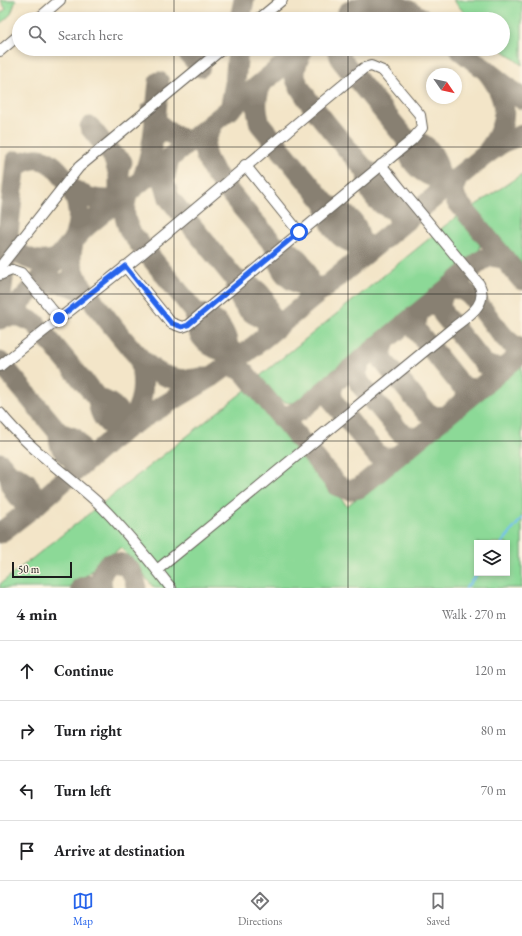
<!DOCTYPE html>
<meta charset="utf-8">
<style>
:root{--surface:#fff;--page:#f2f2f2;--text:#202124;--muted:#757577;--line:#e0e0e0;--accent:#2563eb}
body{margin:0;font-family:"EB Garamond",serif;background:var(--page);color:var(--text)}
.controls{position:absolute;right:12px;bottom:12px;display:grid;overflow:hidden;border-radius:0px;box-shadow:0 2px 6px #0003}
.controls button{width:36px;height:36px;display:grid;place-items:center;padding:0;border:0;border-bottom:1px solid var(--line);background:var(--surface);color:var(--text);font:20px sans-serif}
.compass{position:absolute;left:426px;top:68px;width:36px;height:36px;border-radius:50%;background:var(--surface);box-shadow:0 2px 6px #0003;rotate:124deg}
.scale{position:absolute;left:12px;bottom:10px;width:60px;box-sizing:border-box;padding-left:4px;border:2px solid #1c1c1c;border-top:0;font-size:11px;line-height:14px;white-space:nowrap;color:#1c1c1c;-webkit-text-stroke:3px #fcf5e5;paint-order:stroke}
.stop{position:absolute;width:12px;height:12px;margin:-9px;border:3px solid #2563eb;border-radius:50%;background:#fff}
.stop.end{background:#2563eb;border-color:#fff;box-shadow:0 1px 4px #0008}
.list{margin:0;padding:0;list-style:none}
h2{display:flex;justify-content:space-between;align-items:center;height:52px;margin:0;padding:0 16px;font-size:17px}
h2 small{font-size:13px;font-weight:400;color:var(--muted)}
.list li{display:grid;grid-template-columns:26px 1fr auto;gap:12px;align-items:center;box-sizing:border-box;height:60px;padding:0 16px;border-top:1px solid var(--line)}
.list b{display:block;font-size:15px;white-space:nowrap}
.list em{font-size:13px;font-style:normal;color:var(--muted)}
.icon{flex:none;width:22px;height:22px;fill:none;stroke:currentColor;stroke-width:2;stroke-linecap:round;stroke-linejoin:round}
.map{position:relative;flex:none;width:522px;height:588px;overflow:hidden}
.search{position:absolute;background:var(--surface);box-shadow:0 2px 6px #0003;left:12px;right:12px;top:12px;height:44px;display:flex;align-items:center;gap:10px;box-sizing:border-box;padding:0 14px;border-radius:22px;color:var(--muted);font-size:15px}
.sheet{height:292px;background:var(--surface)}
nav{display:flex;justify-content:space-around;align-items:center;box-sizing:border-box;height:56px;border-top:1px solid var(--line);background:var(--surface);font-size:11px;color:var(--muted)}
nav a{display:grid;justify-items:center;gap:2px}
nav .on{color:var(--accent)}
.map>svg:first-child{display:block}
.green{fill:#8cd997;stroke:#547a5a;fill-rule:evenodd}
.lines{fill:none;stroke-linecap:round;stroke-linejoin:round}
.stream{stroke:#75c1ef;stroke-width:2.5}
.taxiway{stroke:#888072;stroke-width:21}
.minor-casing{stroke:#676258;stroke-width:12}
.minor{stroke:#fff;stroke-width:10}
.route{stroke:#2563eb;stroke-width:5}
.grid{fill:none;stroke:#1c1c1c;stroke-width:1;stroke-opacity:0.55}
</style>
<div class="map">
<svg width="522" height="588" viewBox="0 0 522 588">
<rect width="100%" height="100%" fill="#fcf5e5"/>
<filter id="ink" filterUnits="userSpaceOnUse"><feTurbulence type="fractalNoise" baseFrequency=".025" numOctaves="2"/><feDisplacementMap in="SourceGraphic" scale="8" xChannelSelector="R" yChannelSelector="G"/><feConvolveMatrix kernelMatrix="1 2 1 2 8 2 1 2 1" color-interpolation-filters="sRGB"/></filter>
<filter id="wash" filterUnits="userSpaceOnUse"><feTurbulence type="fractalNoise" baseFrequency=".012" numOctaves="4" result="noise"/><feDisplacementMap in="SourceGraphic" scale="16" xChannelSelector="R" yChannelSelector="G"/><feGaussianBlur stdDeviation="0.9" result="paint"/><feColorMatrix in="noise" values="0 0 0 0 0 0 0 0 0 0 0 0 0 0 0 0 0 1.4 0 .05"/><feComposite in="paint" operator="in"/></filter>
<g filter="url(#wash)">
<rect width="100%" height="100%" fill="#f3e5c8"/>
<g class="green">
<polygon points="0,0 16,0 11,14 0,24 0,14 6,9"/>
<polygon points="453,0 522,0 522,65 501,49 503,49 503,19 470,19"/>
<polygon points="522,174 522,265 473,207"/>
<path d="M457 216C471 218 484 237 479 252 477 256 474 260 472 263L307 397C290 407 282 404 269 389 265 385 262 381 260 376Z"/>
<path d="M522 365V588H154L121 547 71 588H0V584L248 388 347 506ZM477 543H507V573H477Z"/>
</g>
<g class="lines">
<g class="stream">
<polyline points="502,543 522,518"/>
<polyline points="466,588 478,573"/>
</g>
<g class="taxiway">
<path d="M348 12C374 0 398 1 422 19"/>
<polyline points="240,19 244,0"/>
<polyline points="185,49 200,67"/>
<path d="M303 49C299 57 294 66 295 76 298 94 352 154 367 172 367 202 388 212 415 213"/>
<path d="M337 49 342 61 407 140C406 167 431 182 456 180"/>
<polyline points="459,49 522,99"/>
<path d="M485 69C508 97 511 121 488 151"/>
<path d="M261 84C255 99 256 110 260 124L326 204C330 234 345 246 375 246"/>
<polyline points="230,110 235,83 238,49"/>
<path d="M151 111C159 129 172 136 190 142"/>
<path d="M213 124C208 133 203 143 205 153 209 174 260 227 275 246 278 277 296 288 325 287"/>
<polyline points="90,127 113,156 122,162"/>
<path d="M407 140C435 141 442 170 439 192"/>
<path d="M169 159 164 181 169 198 235 279C239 309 254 320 284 321"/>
<path d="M16 167C23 162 30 158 39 159 57 161 76 192 78 209 81 226 71 241 71 257 71 266 75 274 79 283 91 298 103 314 115 329 141 361 161 389 206 377"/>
<path d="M367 172C394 176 403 200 398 224"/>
<polyline points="457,179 453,189 456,200 522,280"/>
<path d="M142 180C155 149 155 115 159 82"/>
<path d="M71 188C86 199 100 202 119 199V175L113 156"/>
<path d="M128 192C123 208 123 218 131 233L195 312C196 316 195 321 196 325 202 347 223 353 242 354"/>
<path d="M326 204C353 216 364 226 358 258"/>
<path d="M4 233C11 256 39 268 60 257"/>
<path d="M275 246C300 252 313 274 307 299"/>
<path d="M235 279C264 289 272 304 267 333"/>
<path d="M35 288C52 279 70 283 86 293"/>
<path d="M448 289C478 281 493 341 522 349"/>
<polyline points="444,292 440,304 443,314 484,364 494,368 504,368"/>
<polyline points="0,306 16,161"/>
<path d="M195 312C223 318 231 339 228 365"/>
<polyline points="418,314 415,326 417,331 459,383 468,389 479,388"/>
<path d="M4 316H20L35 323 98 399C114 402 124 414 123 431 106 426 99 416 98 399"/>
<path d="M0 319C38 291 56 254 89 224L303 49"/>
<polyline points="385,341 381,353 384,362 425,411 435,417 446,416"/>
<polyline points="361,360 356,374 360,384 400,432 414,439 421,436"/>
<path d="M0 362 59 433 74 438 80 446 83 463C68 459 58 450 59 433"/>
<polyline points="226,366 238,368 244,372 338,486 350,490 359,488 522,353"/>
<polyline points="334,382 331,393 335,404 376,454 386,459 397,456"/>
<polyline points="278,414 289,416 301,410 482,260 491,256 504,258"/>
<path d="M128 427C144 402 145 387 140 359"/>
<path d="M0 463 10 475 18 477 26 482 35 497V506C18 502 11 492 10 475"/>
<polyline points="0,533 35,506 107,443 128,427 213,376 248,351 484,156 503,142 522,135"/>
<polyline points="81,588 90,585 100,588"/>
<path d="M102 588C95 553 135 556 136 588"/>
</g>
</g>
</g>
<g filter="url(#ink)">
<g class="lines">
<defs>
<g id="minor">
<polyline points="38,19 60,0"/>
<polyline points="259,19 282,0"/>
<polyline points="0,51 19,35"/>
<polyline points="245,165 299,232"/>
<polyline points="0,267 79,167 222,49"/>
<polyline points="0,275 12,270 21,273 59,318"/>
<path d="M0 366C48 327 97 290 145 251 218 191 290 128 364 68L371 66 383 71 420 115 422 128 412 140 188 325 182 327 171 323 125 266"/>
<path d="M0 413C28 448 64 472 97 502 122 526 149 560 171 588"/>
<path d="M157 570 454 327C468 316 489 304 479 284L381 165"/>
</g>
</defs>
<use href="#minor" class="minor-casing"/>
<use href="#minor" class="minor"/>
</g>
</g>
<g class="lines" filter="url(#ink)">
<polyline class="route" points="59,318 125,266 171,323 182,327 188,325 299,232"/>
</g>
<path class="grid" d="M174 0V19M348 0V19M174 49V588M348 49V588M0 147H522M0 294H522M0 441H522"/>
</svg>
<div class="controls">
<button><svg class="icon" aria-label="layers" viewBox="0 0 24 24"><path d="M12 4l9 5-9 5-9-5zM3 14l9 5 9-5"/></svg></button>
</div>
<svg class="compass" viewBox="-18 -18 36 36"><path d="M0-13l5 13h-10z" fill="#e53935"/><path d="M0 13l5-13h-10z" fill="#757577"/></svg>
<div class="scale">50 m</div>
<div class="stop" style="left:299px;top:232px"></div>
<div class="stop end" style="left:59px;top:318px"></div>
<div class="search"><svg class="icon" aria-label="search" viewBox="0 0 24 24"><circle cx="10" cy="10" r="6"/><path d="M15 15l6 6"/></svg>Search here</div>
</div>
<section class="sheet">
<h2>4 min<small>Walk · 270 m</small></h2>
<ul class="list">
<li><svg class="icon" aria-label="ahead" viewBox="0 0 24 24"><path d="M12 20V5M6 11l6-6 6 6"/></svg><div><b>Continue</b></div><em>120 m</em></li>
<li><svg class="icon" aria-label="right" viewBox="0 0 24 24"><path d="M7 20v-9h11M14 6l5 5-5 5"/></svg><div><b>Turn right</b></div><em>80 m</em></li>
<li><svg class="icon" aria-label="left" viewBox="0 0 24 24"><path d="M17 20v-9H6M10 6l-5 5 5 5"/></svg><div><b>Turn left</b></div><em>70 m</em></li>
<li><svg class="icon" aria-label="arrive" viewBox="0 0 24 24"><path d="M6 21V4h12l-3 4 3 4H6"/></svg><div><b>Arrive at destination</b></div></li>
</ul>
</section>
<nav>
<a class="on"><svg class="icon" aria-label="map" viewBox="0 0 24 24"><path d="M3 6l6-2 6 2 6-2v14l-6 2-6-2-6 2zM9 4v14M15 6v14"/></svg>Map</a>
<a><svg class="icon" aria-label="directions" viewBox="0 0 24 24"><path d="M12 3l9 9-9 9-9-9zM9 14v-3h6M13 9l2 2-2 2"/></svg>Directions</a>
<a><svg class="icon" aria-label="saved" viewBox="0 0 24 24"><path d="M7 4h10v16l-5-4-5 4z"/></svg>Saved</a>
</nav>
